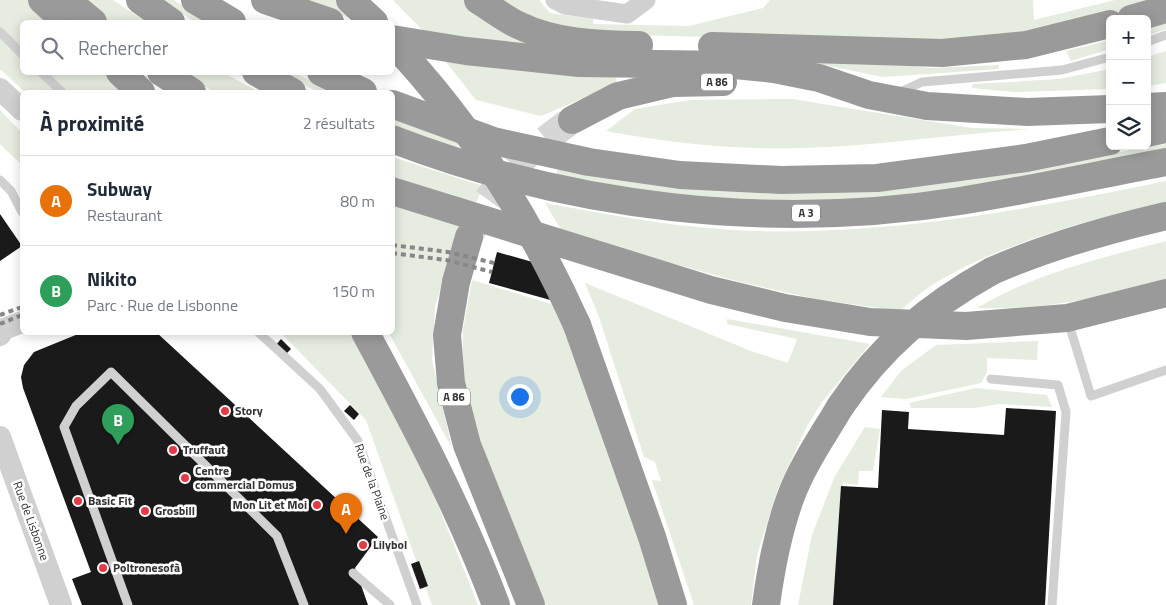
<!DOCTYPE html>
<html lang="fr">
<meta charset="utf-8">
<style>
:root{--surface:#fff;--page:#f2f2f3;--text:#1f2937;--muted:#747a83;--line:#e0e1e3;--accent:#0b8043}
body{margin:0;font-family:"Titillium Web",sans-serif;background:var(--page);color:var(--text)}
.controls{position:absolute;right:15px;top:15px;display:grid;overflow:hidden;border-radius:8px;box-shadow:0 2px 12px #0003}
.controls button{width:45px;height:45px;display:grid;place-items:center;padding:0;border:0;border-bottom:1px solid var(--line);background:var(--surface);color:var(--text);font:25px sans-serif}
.you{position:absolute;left:519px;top:396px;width:18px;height:18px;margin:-12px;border:4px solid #fff;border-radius:50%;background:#1a73e8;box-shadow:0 0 0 8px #1a73e833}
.badge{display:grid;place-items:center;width:32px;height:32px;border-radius:50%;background:var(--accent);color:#fff;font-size:16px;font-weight:700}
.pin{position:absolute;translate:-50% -41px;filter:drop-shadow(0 1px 2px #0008)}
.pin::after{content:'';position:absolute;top:26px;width:18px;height:15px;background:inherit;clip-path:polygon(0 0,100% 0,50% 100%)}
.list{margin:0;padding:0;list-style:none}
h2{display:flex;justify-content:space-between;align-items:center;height:65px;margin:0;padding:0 20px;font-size:21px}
h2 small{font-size:16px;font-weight:400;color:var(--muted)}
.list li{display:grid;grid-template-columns:32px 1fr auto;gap:15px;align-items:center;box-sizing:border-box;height:90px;padding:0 20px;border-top:1px solid var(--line)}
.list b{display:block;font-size:19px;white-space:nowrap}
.list p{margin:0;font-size:16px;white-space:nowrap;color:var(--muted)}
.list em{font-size:16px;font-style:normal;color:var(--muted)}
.icon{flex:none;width:28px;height:28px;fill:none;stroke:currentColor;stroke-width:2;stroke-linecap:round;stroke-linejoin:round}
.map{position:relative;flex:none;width:1166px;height:605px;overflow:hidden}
.search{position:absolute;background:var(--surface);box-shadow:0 2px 12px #0003;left:20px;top:20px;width:375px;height:55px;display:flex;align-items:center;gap:12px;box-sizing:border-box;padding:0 18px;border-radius:8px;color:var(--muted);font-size:19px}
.panel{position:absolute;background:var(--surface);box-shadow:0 2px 12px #0003;left:20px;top:90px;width:375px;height:245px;border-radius:8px}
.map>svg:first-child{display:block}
.green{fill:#e6ecdf}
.building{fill:#1a1a1a}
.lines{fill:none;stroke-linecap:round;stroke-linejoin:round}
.motorway-tunnel{stroke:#d6d6d6;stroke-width:28;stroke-dasharray:28 14;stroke-linecap:butt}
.service{stroke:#d0d0d0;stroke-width:9}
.minor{stroke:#d0d0d0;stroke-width:19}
.tertiary{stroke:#d0d0d0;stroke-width:22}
.motorway{stroke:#9a9a9a;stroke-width:28}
.rail{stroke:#888;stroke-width:4;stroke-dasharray:5 4;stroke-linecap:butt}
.motorway-bridge{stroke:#9a9a9a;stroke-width:28}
.poi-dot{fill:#e63946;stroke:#fff;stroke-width:2}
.labels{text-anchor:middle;stroke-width:5;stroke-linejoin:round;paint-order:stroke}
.shield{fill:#fff;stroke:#707070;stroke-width:1}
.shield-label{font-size:11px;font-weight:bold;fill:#333}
.poi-label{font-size:12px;font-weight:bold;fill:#333;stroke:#fff;text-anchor:start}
.street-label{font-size:12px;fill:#333;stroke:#fff}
</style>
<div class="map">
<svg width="1166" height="605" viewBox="0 0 1166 605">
<rect width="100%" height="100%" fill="#fff"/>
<g class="green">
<polygon points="0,0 31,0 55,22 22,22 22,72 109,73 131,92 25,92 0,69"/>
<polygon points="79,0 113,0 146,22 110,22"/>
<polygon points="161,0 174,0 207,22 195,22"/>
<polygon points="296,0 338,0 361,22"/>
<polygon points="393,0 463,0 506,29 554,51 428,36"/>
<polygon points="500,0 539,0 550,13 593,19 593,24 689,26 763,8 770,0 1033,0 1034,20 1115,0 1166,0 1067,27 918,42 587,34 549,27"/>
<polygon points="1166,23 1166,29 1147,36 1147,29"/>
<polygon points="1110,40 1110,49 1071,61 1066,51"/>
<polygon points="1166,51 1166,83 1147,86 1147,57"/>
<polygon points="439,53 615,72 617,84 541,116 476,100"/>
<polygon points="785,57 877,61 930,68 999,65 999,69 883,77"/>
<polygon points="1110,69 1110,89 1014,92 972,88 973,84 1059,79"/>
<polygon points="182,73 224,73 259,92 214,92"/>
<polygon points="277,73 294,73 335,92 319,92"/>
<path d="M792 99 972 128 1031 129C954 134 877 146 800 148 735 150 670 143 606 131L635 109 690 100Z"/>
<polygon points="0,110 22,133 22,165 0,144"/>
<polygon points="392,117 459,140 456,149 393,125"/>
<polygon points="1166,144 1166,152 1001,184 855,201 721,200 640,191 556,176 558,168 955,181"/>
<polygon points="392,157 483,186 476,203 393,177"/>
<path d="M1166 181V202C1091 219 994 245 929 287 919 294 909 303 900 311L816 299 740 282 563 233 545 203C615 216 684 229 755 231 893 235 1031 209 1166 181Z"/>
<polygon points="393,202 459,226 435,307 432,360 452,448 389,333 392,332"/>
<path d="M1166 241V280L1158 282C1096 299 1042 310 977 308 1036 273 1101 258 1166 241Z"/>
<polygon points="472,280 558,306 666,605 546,605 470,416 462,375 463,329"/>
<polygon points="585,283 751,351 788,363 797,339 727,324 727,319 870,344 822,402 807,426 778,489 757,555 751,605 694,605 652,480 661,481 655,462 644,457 599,317"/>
<polygon points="281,333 354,333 431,488 478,605 432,605 366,420"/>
<polygon points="1038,341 1037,360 987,358 987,372 981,383 906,399 881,397 901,371 936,345"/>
<polygon points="976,388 1047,395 1052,407 999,404 975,408 911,408 909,403"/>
<polygon points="865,427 880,429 873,471 859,471 858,485 843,483 834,605 798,605 812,535 835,476"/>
</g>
<g class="building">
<polygon points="0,214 22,246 0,261"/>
<polygon points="497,252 536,263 554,301 489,283"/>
<polygon points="83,332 156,332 378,537 355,568 368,605 82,605 72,579 91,572 23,388 21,377 24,365 34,352"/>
<polygon points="281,339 291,349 286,354 276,345"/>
<polygon points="350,405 359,414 354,420 344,411"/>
<polygon points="1006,408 1056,411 1045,605 833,605 841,486 878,488 882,410 909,412 908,429 1004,435"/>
<polygon points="419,561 428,586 420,589 411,564"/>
</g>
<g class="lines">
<path class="motorway-tunnel" d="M469 237C475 224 480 210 488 199 511 166 540 143 572 120"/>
<g class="service">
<polyline points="0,32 22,54"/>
<polyline points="1147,42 1166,35"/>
<polyline points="41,72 62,92"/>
<polyline points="898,93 922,82 1062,70 1110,57"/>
<polyline points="0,180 11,191 22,212"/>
<polyline points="1068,321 1091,396 1166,370"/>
<polyline points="258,332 320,389 358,441 417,605"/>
<polyline points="991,379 1058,385 1066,412 1052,605"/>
<polyline points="353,573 390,605"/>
<polyline points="128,605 64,427 76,406 111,372 277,536 304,605"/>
</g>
<polyline class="minor" points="555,0 565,5 627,14 646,0"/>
<g class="tertiary">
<polyline points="0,89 22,110"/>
<polyline points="0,335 4,329 22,322"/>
<polyline points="0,437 61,605"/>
</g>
<g class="motorway">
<polyline points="42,0 66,22"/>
<polyline points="66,0 93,22"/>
<polyline points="140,0 171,22"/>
<polyline points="195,0 232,22"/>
<polyline points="265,0 330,22"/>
<polyline points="350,0 374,22"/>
<path d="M478 0C491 8 504 18 518 25 555 43 598 45 639 45"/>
<polyline points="1131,19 1166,9"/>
<polyline points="392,39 466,51 579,63 735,65 774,69 819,78 869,95 927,106 1027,112 1110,109"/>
<polyline points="712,46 942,53 1026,45 1110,24"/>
<polyline points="120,72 141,92"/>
<polyline points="161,72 192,92"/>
<polyline points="256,72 292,92"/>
<polyline points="321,72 363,92"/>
<polyline points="392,104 493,141 589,162 680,175 781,180 877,178 1026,158 1110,141"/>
<polyline points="1147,107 1166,106"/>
<polyline points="572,120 618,96 673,83 723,82"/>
<polyline points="1147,133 1166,129"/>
<path d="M392 139C571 208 770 231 960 201 1029 190 1097 175 1166 162"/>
<polyline points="392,191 711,290 785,308 870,322 966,326 1067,318 1166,293"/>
<polyline points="469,237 456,282 447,335 451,383 467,445 531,605"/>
<path d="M992 271C1049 246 1106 230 1166 216"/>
<polyline points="577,325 652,537 673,605"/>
<path d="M365 332C413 421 461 511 496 605"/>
<path d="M766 605C771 568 778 531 791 496 803 464 823 436 840 407"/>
</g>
<g class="rail">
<polyline points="392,245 448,252 494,263"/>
<polyline points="392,253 446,260 492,272"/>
<polyline points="0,315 22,307"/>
<polyline points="0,324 22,315"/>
</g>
<g class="motorway-bridge">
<path d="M392 42C472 127 529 219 577 325"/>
<path d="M840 407C880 347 929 306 992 271"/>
</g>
</g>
<g class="poi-dot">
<circle cx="225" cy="411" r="5"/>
<circle cx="173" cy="450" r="5"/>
<circle cx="185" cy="478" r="5"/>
<circle cx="78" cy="501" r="5"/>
<circle cx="317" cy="505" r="5"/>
<circle cx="145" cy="511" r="5"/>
<circle cx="363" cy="545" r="5"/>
<circle cx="103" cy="568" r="5"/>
</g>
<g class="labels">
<g class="shield">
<rect x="701" y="73.5" width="32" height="17" rx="4"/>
<rect x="792" y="204.5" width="28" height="17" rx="4"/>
<rect x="438" y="388.5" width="32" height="17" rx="4"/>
</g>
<g class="shield-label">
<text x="717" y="86">A 86</text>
<text x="806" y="217">A 3</text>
<text x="454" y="401">A 86</text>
</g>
<g class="poi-label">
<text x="235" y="415">Story</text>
<text x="183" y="454">Truffaut</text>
<text x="195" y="475">Centre<tspan x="195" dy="14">commercial Domus</tspan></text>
<text x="88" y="505">Basic Fit</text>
<text x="307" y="509" text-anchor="end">Mon Lit et Moi</text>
<text x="155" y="515">Grosbill</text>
<text x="373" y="549">Lilybol</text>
<text x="113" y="572">Poltronesofà</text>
</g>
<g class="street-label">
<text transform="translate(372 482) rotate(70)" y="4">Rue de la Plaine</text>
<text transform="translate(31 521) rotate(70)" y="4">Rue de Lisbonne</text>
</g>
</g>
</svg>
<div class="controls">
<button>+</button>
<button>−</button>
<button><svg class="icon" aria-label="layers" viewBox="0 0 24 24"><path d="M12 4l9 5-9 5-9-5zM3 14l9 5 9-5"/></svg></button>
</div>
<div class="you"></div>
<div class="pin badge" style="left:346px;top:534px;background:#e8710a">A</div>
<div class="pin badge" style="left:118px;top:445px;background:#2e9e5b">B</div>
<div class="search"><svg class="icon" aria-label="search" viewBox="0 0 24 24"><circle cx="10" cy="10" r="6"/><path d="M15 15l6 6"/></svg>Rechercher</div>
<section class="panel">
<h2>À proximité<small>2 résultats</small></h2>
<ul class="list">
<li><span class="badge" style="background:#e8710a">A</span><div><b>Subway</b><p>Restaurant</p></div><em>80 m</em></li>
<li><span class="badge" style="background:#2e9e5b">B</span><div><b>Nikito</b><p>Parc · Rue de Lisbonne</p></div><em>150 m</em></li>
</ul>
</section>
</div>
